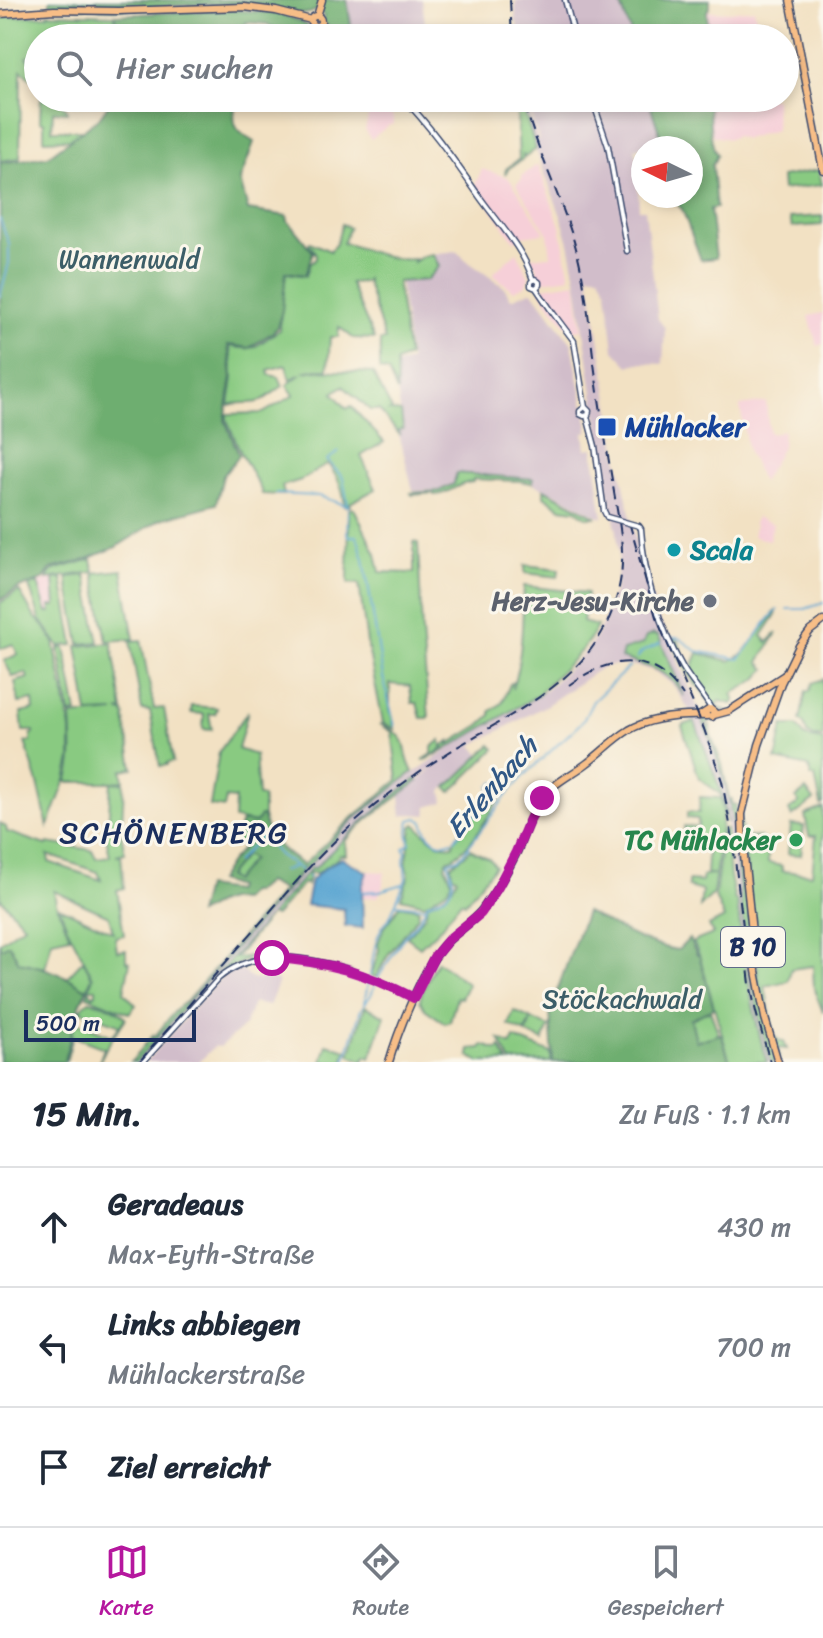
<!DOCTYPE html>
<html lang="de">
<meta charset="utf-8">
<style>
:root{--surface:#fff;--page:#f6f6f7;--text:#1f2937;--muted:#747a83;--line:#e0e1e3;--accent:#b5179e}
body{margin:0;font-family:Sriracha,sans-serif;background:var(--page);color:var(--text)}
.compass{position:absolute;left:631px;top:136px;width:72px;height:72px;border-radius:50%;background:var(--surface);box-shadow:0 4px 12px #0003;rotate:275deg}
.scale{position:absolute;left:24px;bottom:20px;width:172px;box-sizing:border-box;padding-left:8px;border:4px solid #1b2f5e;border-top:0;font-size:22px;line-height:28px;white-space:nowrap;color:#1b2f5e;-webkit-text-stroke:6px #fbf7ec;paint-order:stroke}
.stop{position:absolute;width:24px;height:24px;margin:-18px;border:6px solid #b5179e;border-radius:50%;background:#fff}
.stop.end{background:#b5179e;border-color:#fff;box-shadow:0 2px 8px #0008}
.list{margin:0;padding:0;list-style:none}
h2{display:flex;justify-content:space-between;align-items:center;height:104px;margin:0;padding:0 32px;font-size:34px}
h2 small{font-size:26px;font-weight:400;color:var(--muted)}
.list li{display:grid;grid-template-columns:52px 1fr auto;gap:24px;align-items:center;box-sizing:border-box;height:120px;padding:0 32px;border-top:2px solid var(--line)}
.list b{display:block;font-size:30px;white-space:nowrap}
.list p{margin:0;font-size:26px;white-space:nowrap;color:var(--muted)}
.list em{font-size:26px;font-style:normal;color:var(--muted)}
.icon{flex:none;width:44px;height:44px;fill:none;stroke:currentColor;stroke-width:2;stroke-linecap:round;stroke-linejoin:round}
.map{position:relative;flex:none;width:823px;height:1062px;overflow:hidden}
.search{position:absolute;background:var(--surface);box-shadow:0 4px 12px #0003;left:24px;right:24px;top:24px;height:88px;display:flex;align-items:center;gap:20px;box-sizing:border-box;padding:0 28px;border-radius:44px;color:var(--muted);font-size:30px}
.sheet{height:464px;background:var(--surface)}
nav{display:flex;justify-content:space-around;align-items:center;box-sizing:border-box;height:112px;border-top:2px solid var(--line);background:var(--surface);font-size:22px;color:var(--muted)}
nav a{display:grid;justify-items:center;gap:4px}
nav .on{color:var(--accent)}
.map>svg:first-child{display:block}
.built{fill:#f6cfd8}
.industrial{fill:#d1bdca;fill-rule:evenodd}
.green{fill:#89ca81;stroke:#527c70;stroke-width:2;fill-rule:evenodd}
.forest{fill:#6eae6f;stroke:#446e66;stroke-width:2;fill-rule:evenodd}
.water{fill:#59a4d1;stroke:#3a6a98;stroke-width:2}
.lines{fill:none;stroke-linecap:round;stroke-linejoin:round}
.stream{stroke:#59a4d1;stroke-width:2}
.minor-casing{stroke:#3b4a6d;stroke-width:7}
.major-casing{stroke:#3b4a6d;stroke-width:9}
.minor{stroke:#fff;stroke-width:4}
.major{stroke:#f7be87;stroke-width:6}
.rail{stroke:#1b2f5e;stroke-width:2;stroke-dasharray:12 6;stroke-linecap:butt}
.minor-bridge-casing{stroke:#3b4a6d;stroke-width:7;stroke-linecap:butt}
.minor-bridge{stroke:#fff;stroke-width:4}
.route{stroke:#b5179e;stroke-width:10}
.transit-dot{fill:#1a4fb4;stroke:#fbf7ec;stroke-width:3}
.culture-dot{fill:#0f9aa8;stroke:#fbf7ec;stroke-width:3}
.worship-dot{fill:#6b7280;stroke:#fbf7ec;stroke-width:3}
.leisure-dot{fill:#2e9e5b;stroke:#fbf7ec;stroke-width:3}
.labels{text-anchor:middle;stroke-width:6;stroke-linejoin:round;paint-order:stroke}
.shield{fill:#fbf7ec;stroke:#5e6b89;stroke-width:2}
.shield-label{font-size:24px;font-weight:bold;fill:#1b2f5e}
.park-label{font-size:26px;fill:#3c5e68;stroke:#fbf7ec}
.transit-label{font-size:26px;font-weight:bold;fill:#164399;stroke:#fbf7ec;text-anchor:start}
.culture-label{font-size:26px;font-weight:bold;fill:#0d838f;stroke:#fbf7ec;text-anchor:start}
.worship-label{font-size:26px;font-weight:bold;fill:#5b616d;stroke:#fbf7ec;text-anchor:end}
.leisure-label{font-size:26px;font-weight:bold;fill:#27864d;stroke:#fbf7ec;text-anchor:end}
.water-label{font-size:28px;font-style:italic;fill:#315886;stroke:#fbf7ec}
.quarter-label{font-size:30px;letter-spacing:2px;fill:#1b2f5e;stroke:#fbf7ec}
</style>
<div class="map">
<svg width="823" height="1062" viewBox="0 0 823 1062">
<rect width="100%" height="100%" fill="#fbf7ec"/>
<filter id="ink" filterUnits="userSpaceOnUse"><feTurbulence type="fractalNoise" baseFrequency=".0125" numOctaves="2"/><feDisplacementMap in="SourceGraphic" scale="16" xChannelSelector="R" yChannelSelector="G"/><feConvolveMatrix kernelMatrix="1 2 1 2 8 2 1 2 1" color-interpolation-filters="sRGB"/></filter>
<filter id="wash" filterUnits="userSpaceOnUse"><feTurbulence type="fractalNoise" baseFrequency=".006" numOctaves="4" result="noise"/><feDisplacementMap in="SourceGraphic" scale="32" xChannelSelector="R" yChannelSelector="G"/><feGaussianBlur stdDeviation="1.8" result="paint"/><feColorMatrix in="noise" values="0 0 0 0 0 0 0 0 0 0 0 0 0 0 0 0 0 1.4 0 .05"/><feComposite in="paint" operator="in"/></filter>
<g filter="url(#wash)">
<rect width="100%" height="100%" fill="#f2e1c3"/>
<g class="built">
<polygon points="754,9 760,38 708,38 707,11 730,12"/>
<polygon points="709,98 775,98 776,130 744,139 736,136 729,139 713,136 709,119"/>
<polygon points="369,112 391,114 393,117 393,125 389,125 371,139 365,130"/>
<polygon points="538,164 560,226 570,277 543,281 534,274 538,268 530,259 530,257 551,256 548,234 516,184 522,179 522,176"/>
<polygon points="482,169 507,177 512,182 545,233 521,236 514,241 475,185"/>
<polygon points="517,252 529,277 525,286 514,291 492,274"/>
<polygon points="576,282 582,329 571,331 553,309 541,292 543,287"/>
<polygon points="823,313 823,344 817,346 809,316"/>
<polygon points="766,402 769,432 772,434 783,430 782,447 762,482 748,452 740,406"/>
<polygon points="756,517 773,524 769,540 754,537 753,532 755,525 753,524"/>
<polygon points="54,579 57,606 52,612 47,613 38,583"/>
<polygon points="367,871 385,872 382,889 378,897 363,898 362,887"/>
</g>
<g class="industrial">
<polygon points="347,0 422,0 427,38 353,38"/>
<polygon points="516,0 619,0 633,38 519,38 517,22 515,22"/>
<path d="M520 98H524L538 141 539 140 526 98H648L663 144 658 146 656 142 635 149 637 158 639 209H645L658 319 665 328 663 364 638 363 629 366 614 350 607 290 600 275H589L619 462 638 551 658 616 707 728 727 792 734 835 751 984 757 1011 771 1062H767L760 1039 748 985 724 800 716 777 688 708 674 686 659 674 651 670 627 664 608 666 596 671 547 705 473 745 480 754 442 791 444 802 427 807V815L411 814 402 816 400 795 435 767 416 779 374 811 314 870 311 868 141 1062H136L302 872 334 839 370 806 412 774 461 741 545 691 586 651 595 638 603 623 616 586 619 554 617 532 606 482 577 283 569 243 561 216 534 145ZM658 635 681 689V690L660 671 644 664 621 658 632 646 643 644Z"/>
<polygon points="456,251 470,263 504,287 511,299 531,291 534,293 572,344 588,427 588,431 584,432 586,449 593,448 603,518 555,493 533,484 532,479 456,473 454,483 439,490 413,491 398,430 403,429 397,390 396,365 410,361 400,282 427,280 439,266 433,254"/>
<polygon points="238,967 251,979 260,980 261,978 279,981 269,1006 253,1003 244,1026 220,1047 215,1046 199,1062 146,1062 220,979"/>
</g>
<g class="green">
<polygon points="50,0 92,1 97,0 96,8 50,7"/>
<polygon points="48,13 115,15 119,38 38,38 38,60 31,55 27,57 38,69 38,85 21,70 20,158 0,161 0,16 8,17 47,15"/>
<polygon points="41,98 49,99 55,98 67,109 67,112 53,111 52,130 82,130 70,139 44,140 44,122 40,121"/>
<polygon points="516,98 520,98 536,149 524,158 523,154 523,159 509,168 505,174 506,169 519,159"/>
<polygon points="819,170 822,185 782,190 781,177"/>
<polygon points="822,216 822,225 792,227 790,218"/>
<path d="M342 224 349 228 343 243C366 249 390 262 415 259L414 262 423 256 433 254 439 266 427 280 397 282 408 357 396 362 397 392 388 372 380 370V341L385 340 367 283V279L365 282 350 283 374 339 353 338 339 327 338 337H330L328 369H316L303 372 317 370 373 373 392 410 390 411 401 412 403 429 398 430 400 435 379 410H370L343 386 333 393 347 409 351 406 384 442 361 456 376 489 350 503 351 506H345C343 488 338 478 328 464L301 480 282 486 284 495 262 494 261 490 240 451 227 420V414L263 413 294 395 287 385 301 374 290 380 286 365 268 370 269 375 279 377 283 386C275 391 267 399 258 402 248 404 239 402 229 405L233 378 230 346C256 353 258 344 279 330L286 273 306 276 310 263C321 259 315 251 309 244L310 242 330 251 336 244Z"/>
<path d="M456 473 533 479 532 483 520 481 473 479V482C453 484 452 494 434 495V493L412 495 411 493 439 491 454 484Z"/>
<polygon points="544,489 597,517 586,517 576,510 561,508 544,496"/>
<polygon points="354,508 376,554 380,572 414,573 414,542 418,543 422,632 429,718 421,718 417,703 412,703 410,686 390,684 390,707 395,729 383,723 367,643 359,584 348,583 349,509"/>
<polygon points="92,559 94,572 47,579 50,573 54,570"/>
<polygon points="525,565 559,569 558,577 525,573"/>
<polygon points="122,570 134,639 107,641 94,573"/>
<polygon points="86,575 99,642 80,644 67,577"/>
<polygon points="62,578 74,645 59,646 40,619 29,586 38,583 47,613 51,612 50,606 56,606 54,579"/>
<path d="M524 586 587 593 583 622 597 626C584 655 557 671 538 695L435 756 445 746 428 759 423 760 432 754V747L441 740 442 746 450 741 449 744 480 725 491 715V711L502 703 510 684 513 682 512 689C523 656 522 621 524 586Z"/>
<polygon points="19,591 34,616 44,626 54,642 71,730 71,759 66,780 48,827 38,783 25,742 31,742 31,734 34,734 34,731 23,731 21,713 34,710 33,700 19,703 15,682 28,678 26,673 13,677 4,661 18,654 13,644 0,649 0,603"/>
<polygon points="776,611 777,613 762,636 768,642 777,633 759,662 766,669 756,680 732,694 735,700 732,704 720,701 716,707 726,710 725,711 714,709 699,686 697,686 689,675 672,643 672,639 678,641 686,662 691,670 698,653 730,661 743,654"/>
<path d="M654 634 655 636 658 635 684 696C667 668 650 668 621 658L623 650 643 644 646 637Z"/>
<polygon points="141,640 154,709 164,708 173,762 167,763 167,765 160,766 150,711 142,710 130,641"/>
<path d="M112 643 123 710 118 711 124 712 133 768 122 770 124 781 112 782 124 783 122 827 120 828 125 853 116 855H121L124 888 117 890 124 935 115 937 117 951 126 950V961L130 962 124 992 136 1005 129 1013 87 996 89 990 93 996 96 993V989H89L93 977 67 927 59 907 113 932 109 916 54 891 56 903 70 936 52 940 45 968 19 962 9 944 0 949V942L24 925 1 899 0 900V823L6 827 7 832C21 836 34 842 47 845L48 843 92 850 96 858 110 856 104 828 108 827 111 782H67C75 760 72 739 71 716L115 712 88 713 77 646ZM48 855 98 872 101 880 49 862Z"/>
<polygon points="59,648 65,648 77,713 70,714"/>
<polygon points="823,679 823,737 814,737 807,733 803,722 800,721 806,691 809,692 813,683"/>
<polygon points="192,706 217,708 215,714 209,714 212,730 203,729 204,714 191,713"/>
<polygon points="248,711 238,749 255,755 258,796 263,797 263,816 260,816 256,823 234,819 235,799 226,798 224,808 210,806 219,752"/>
<path d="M719 717 706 724 707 727 710 726V733L722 764 729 799H732L731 804 736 805 735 811 740 812 752 953 776 1062H771C754 1006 746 950 740 892 736 862 735 831 729 801 723 772 713 745 702 719L710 721Z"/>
<polygon points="695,722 724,800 727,823 721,795 699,778 682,726 685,724"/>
<path d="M380 724C416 741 398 744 413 772L353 820 305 869 302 867 303 865 350 820 398 780 392 732Z"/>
<polygon points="783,726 797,726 805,737 823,740 823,804 821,805 815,777 811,777 809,767 776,760"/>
<polygon points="491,745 495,749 451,792 447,787"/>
<path d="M416 779 418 781C393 801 367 817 345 841L346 855H339L337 859 315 874 308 872 312 867 314 869C345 836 379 806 416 779Z"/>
<path d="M491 790 499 799C487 817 469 853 447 860L445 866 452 881 449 888 425 904 401 898 409 875 406 865 412 827 415 824C428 834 434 848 453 845L455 839 479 811Z"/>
<polygon points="806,790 814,800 792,817 789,810 799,803 796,798"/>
<polygon points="700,797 720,798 723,811 713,894 700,907 702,891 688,887 688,881 702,882 703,875 714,874 706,874 708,841 698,836 698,832 684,831 684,826 698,827 698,819 687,818 687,812 699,813"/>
<polygon points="823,808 823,1012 814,989 813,966 791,969 788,981 765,986 774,1035 778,1040 784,1042 787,1049 778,1048 779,1055 775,1050 759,981 744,844 746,837 760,837 768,845 768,863 782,866 782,871 812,874 816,836 809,836 805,815"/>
<polygon points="791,825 804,826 801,855 788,854"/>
<path d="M723 829H726L730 876 735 901H737C743 956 751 1009 767 1062H730L699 955 693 942 713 934 709 926 724 918 715 897Z"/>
<path d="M470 849 490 859 495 866 465 903 461 901 446 920V922L420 947 407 937 425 915 428 904C441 898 452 893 457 878L452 874 451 865 466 854Z"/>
<polygon points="245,854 252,859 234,881 227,876"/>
<path d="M302 872 136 1062H131L153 1035V1038C163 1028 175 1007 186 1002L282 891H284Z"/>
<polygon points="307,873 309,875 307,885 304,883 302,884 275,916 270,915 235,958 251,956 252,958 232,966 218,976 141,1062"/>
<polygon points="400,905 419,909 418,916 388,955 376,977 371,976 379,950 378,943 383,930"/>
<polygon points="83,960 92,977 87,989 84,989 67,977"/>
<polygon points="437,961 466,982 467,986 461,998 457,997 450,1021 445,1023 425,1009 420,1001 422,992"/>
<polygon points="303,962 352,972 352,974 349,975 302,967"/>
<path d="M89 1001C101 1002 119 1009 126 1018L106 1048 99 1062 104 1048 73 1036 66 1062C70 1045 74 1010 89 1001ZM80 1010 118 1024 120 1026 112 1036 77 1022Z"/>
<polygon points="365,1006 385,1016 370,1058 366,1056 363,1061 350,1055"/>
<polygon points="710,1010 719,1035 696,1042 691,1019"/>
<polygon points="514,1011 549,1027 543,1041 526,1033 531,1020 524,1032 508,1025"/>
<polygon points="514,1038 551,1053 551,1062 511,1062 499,1039 511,1045"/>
<polygon points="327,1044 347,1050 343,1062 322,1062"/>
<polygon points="483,1045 498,1050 500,1047 508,1062 480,1062 469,1056 470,1049 481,1048"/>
</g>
<g class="forest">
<path d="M97 0H347L353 38H344L324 23 323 14 316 10C303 20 277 7 261 6 215 1 161 7 115 9L96 8Z"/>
<polygon points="619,0 710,0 710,7 707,11 708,38 633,38"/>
<path d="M228 10C259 11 295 11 319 34L298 32 297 38H274V28L267 24 246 22 244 38H119L115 15Z"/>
<path d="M113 98H236C233 123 231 129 254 142L240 180 248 210 287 216 288 221 313 252 305 275 286 272 282 311 277 327 273 332 249 348 228 345 232 378 225 420 239 455 223 476 216 504 161 519 116 547 83 561 51 569 43 580 19 588 0 600V163L48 156 99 118Z"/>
<path d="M648 98H709C709 113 709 144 717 155L712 166 716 208 710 209 716 258 701 260 682 209 669 196H691V148H656L655 142 658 146 663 144Z"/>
<path d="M260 816H263C266 838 285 854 303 865L302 867 304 869 284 891 267 882 255 892H250L242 900C223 897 213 906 198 914L205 887 235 891 236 887 218 881 230 862 243 848 235 841 241 821 256 823ZM245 855 252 859 234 881 227 876Z"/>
<path d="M586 912C615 926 646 946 678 950L689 939 697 955H699L714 1008 691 1019 696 1041 721 1034 730 1062H553L550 1010Z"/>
<path d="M9 944 19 962C35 965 49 969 64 976 73 980 80 986 87 989L77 1012 64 1062H0V949Z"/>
</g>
<polygon class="water" points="342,858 367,872 362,887 363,928 345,926 344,909 306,905 311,880 326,867"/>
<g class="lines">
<g class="stream">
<polyline points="0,219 9,244 9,263 0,296"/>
<polyline points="276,494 319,496 348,506 343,478 327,460 339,452"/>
<polyline points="348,509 347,534 349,536 357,536 364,559 383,677 395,727"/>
<polyline points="788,609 805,609 823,603"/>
<path d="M672 638H679L697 651 739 659C754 644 762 623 778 610"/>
<polyline points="637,658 642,652 661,643"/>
<polyline points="492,784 496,782"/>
<polyline points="250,835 261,836"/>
<polyline points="455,839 478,811 491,789 490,786"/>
<polyline points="236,862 262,836 279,855 301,870"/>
<polyline points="282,871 295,866"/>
<polyline points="308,877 309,877"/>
<polyline points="363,892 380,891 403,884"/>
<polyline points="397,904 425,907"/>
<path d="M370 975C374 956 374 932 389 919L406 879 404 860 406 852 404 848 410 843 408 832 410 820 417 818 423 821C426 835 436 848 452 841"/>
<polyline points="378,978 401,941 419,920 428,903 445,896 451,889 453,880 448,862 459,858 464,853 506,796 524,776 583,721 593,701 629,667"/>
<polyline points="364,1003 369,979"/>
<polyline points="345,1062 361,1009 371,995 376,982"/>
</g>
</g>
</g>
<g filter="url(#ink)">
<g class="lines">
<defs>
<g id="minor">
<polyline points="565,0 575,38"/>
<polyline points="320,24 339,38"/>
<path d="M403 98C432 128 455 162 479 196 498 223 523 248 533 280"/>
<polyline points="592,98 608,146 627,251"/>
<polyline points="536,288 539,285 539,282 535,279 531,282 531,286 536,288 553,313 574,341 585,407 589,411 588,415 584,416 580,414 580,411 585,407"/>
<polyline points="587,416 595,446 604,511 607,517"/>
<path d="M639 526 641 529C644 577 659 627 683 668 691 682 704 695 711 709"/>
<path d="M143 1062 219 978C271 934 362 971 414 998"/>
</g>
<g id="major">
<polyline points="790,0 823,170"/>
<polyline points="0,14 54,10 118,11 244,7 276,11 311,20"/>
<polyline points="317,16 322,0"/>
<circle cx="316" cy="21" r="5"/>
<polyline points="714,715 729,711 783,676"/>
<polyline points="699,716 710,709 714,712 712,717"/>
<path d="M389 1062C398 1031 422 971 443 946 456 931 475 922 486 904 498 888 508 870 517 852 524 835 529 817 539 802 551 784 570 776 586 764 601 753 614 739 629 730 652 717 681 715 707 716"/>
<polyline points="778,1062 765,1018 756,971 743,846 742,814 759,745 781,683 799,646 810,631 823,621"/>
</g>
</defs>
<use href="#minor" class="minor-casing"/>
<use href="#major" class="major-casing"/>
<use href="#minor" class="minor"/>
<use href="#major" class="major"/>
<g class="rail">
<polyline points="510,0 512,38"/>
<polyline points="629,522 656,617 704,729 722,781 732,835 750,984 756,1012 770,1062"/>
<path d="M569 685C609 656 653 650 683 696"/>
<path d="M139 1062C178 1018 216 973 255 929 281 899 307 868 336 840 370 807 407 779 446 754 518 708 603 677 620 582 626 549 618 518 613 486 607 450 601 414 596 378 589 330 587 281 572 235 557 189 535 145 523 98"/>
</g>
<defs>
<polyline id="minor-bridge" points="607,517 639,526"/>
</defs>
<use href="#minor-bridge" class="minor-bridge-casing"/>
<use href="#minor-bridge" class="minor-bridge"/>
</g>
</g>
<g class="lines" filter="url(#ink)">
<path class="route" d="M272 958C327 961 366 973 414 998L434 957 449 939 481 913 498 887 516 852 530 819 542 798"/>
</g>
<rect class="transit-dot" x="597" y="417" width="20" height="20" rx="4"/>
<circle class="culture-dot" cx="674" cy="550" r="8"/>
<circle class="worship-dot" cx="710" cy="601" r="8"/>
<circle class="leisure-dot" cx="796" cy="840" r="8"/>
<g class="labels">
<rect class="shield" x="721" y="927" width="64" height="40" rx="6"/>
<g class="shield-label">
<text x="753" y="955">B 10</text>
</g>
<g class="park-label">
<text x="129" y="268">Wannenwald</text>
<text x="622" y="1008">Stöckachwald</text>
</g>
<g class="transit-label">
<text x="625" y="436">Mühlacker</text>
</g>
<g class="culture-label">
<text x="690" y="559">Scala</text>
</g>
<g class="worship-label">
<text x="694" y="610">Herz-Jesu-Kirche</text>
</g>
<g class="leisure-label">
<text x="780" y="849">TC Mühlacker</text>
</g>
<g class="water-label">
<text transform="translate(491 787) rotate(-49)" y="10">Erlenbach</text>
</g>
<g class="quarter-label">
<text x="174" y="843">SCHÖNENBERG</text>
</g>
</g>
</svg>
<svg class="compass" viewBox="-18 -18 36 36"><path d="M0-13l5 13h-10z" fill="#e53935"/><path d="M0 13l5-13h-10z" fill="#747a83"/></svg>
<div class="scale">500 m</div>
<div class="stop" style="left:272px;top:958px"></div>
<div class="stop end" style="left:542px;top:798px"></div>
<div class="search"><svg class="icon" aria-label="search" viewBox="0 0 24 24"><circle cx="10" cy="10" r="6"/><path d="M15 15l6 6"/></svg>Hier suchen</div>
</div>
<section class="sheet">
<h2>15 Min.<small>Zu Fuß · 1.1 km</small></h2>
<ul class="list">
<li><svg class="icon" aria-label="ahead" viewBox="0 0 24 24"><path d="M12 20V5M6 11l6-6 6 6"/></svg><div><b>Geradeaus</b><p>Max-Eyth-Straße</p></div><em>430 m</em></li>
<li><svg class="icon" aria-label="left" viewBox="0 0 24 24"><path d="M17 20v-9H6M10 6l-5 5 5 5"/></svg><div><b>Links abbiegen</b><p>Mühlackerstraße</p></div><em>700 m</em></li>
<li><svg class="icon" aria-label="arrive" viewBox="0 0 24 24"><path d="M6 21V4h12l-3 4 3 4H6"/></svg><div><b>Ziel erreicht</b></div></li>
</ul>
</section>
<nav>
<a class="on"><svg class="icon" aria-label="map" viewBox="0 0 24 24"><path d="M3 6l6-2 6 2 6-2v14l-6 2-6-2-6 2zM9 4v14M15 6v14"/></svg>Karte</a>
<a><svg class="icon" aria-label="directions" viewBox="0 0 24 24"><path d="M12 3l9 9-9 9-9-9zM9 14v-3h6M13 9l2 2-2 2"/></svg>Route</a>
<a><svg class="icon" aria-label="saved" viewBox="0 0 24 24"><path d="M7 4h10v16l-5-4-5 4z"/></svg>Gespeichert</a>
</nav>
